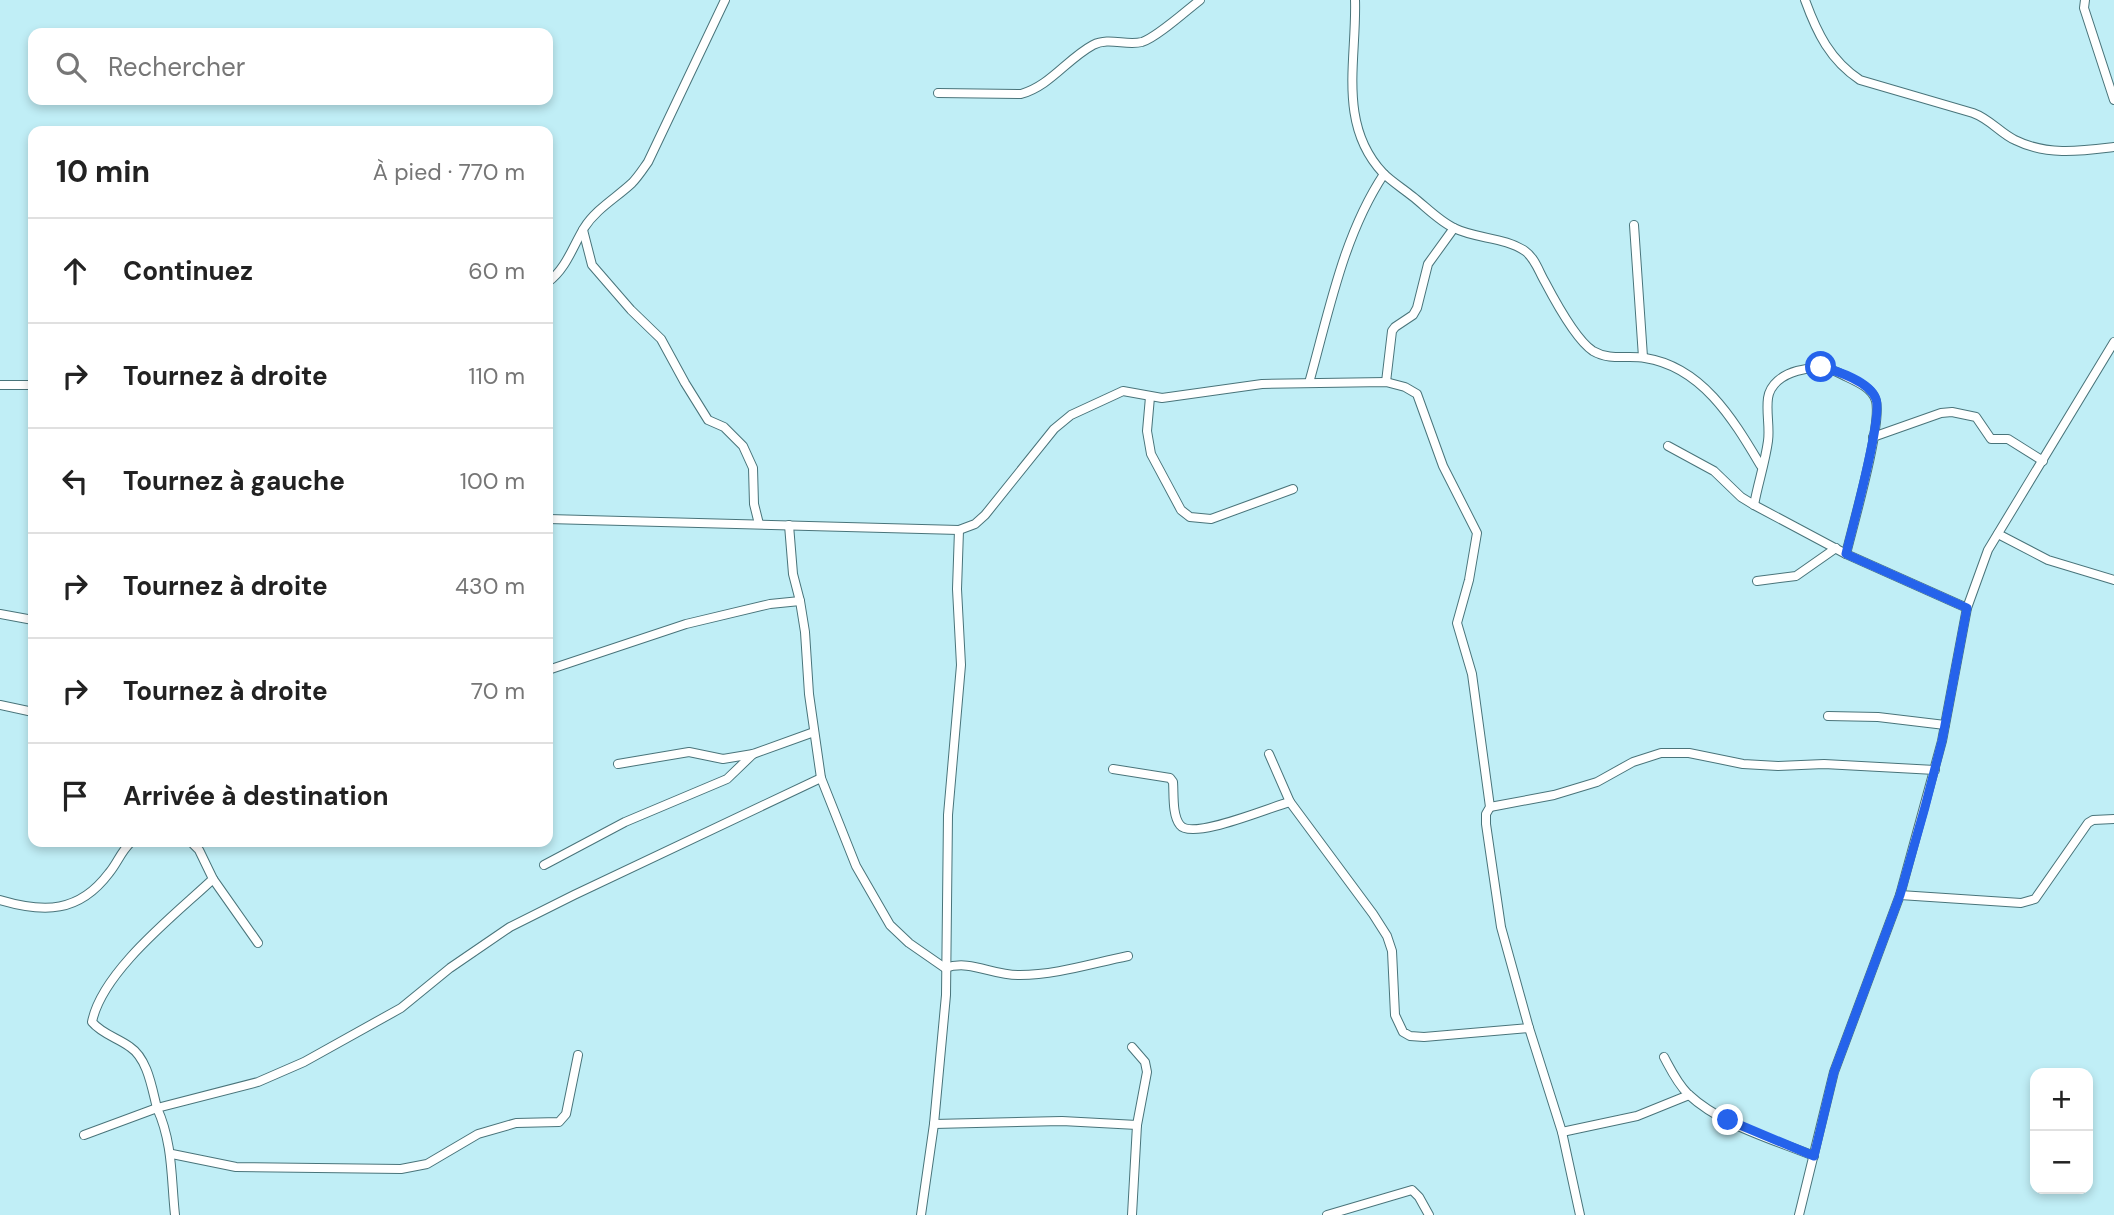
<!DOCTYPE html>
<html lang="fr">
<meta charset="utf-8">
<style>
:root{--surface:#fff;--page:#f6f6f6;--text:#222;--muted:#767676;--line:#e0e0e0}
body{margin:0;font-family:"DM Sans",sans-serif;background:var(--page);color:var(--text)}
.controls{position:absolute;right:21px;bottom:21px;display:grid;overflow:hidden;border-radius:14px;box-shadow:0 4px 10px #0003}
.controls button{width:63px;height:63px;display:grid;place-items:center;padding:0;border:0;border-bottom:2px solid var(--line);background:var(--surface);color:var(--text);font:35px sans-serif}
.stop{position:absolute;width:21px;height:21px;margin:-16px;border:5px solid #2563eb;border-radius:50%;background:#fff}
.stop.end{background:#2563eb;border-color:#fff;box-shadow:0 2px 7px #0008}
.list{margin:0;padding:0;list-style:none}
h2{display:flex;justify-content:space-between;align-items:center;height:91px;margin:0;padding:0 28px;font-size:30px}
h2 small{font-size:23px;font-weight:400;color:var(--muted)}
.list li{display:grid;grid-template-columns:46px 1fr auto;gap:21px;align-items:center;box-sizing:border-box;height:105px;padding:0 28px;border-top:2px solid var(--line)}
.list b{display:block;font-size:26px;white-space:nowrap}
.list em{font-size:23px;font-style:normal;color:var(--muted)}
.icon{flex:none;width:38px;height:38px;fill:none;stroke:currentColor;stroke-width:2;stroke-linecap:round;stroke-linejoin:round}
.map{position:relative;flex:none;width:2114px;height:1215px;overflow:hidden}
.search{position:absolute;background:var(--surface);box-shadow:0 4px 10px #0003;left:28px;top:28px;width:525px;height:77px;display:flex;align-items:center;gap:18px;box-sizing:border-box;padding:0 24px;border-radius:14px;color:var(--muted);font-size:26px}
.panel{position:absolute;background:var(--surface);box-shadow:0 4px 10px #0003;left:28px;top:126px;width:525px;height:721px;border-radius:14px}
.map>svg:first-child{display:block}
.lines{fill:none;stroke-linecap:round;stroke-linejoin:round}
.minor-casing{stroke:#49747a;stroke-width:10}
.minor{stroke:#fff;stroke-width:8}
.route{stroke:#2563eb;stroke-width:9}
</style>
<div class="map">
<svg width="2114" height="1215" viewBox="0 0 2114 1215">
<rect width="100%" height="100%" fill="#c0eef6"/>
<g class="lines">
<defs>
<g id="minor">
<path d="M1355 0C1357 59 1337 124 1383 173 1391 181 1402 188 1412 196 1425 206 1439 221 1454 228 1476 239 1505 237 1525 251 1535 258 1539 272 1545 282 1555 301 1576 340 1593 351 1610 361 1628 355 1645 358 1703 367 1734 421 1761 466"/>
<path d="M1805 0C1817 33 1830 60 1860 80L1973 113C1990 119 2000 133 2015 140 2047 156 2081 151 2114 147"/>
<polyline points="2085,0 2084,8 2114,100"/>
<path d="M938 93 1021 94C1050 86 1067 59 1093 45 1109 37 1126 46 1142 42 1156 38 1187 10 1200 0"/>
<polyline points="1634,225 1643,357"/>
<polyline points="583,230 592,265 631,310 661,339 685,383 708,420 724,427 743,446 753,468 754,504 759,524"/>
<path d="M548 282C566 269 573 246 584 228 596 209 616 198 632 183 638 177 643 169 648 162L725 0"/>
<polyline points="1386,382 1392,331 1395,327 1413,315 1417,308 1428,264 1454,228"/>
<path d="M1309 383C1329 312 1343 236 1384 174"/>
<polyline points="0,385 33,385"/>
<polyline points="1150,397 1147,431 1151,454 1181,510 1190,517 1211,519 1293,489"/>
<polyline points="1873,437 1941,413 1952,412 1976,417 1991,439 2008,439 2043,461"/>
<polyline points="1668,446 1714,471 1741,497 1754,505 1846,554 1967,608"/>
<path d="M1754 505C1758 483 1765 463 1768 441 1770 427 1766 413 1768 398 1772 370 1818 362 1839 373 1852 380 1872 386 1876 401 1882 425 1853 525 1846 554"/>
<polyline points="548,519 959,530 975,524 985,515 1054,429 1071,415 1123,391 1162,398 1262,384 1386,382 1405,387 1417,394 1443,466 1477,533 1469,580 1457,623 1472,674 1490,807 1486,814 1486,824 1501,927 1529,1028 1562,1132 1580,1215"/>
<path d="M789 525 793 574 800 601 805 632 809 694 821 778 856 866 890 925 909 943 945 968C971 959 993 976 1020 975 1056 975 1093 963 1128 956"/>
<polyline points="1998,534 2048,560 2114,580"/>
<polyline points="1757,581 1796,576 1836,548"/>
<polyline points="0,614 33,620"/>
<polyline points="548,670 686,624 770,604 800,601"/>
<polyline points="0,705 33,712"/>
<polyline points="1828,716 1878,717 1945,725"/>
<polyline points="1269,754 1290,802 1373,914 1387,936 1392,951 1395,1015 1403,1032 1410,1036 1424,1037 1529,1028"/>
<polyline points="618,764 689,752 723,759 753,754 814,732"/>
<path d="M1113 769 1170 778 1173 782C1174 794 1172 815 1180 825 1192 841 1272 806 1290 802"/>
<polyline points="1490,807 1554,795 1597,782 1633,762 1661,753 1689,753 1743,764 1778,766 1824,764 1935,770"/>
<polyline points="544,865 625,822 727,779 753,754"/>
<polyline points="213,879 258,943"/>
<polyline points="1900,895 2021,903 2035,899 2088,823 2093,820 2114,819"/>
<path d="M0 900C44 913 79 913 109 873 118 862 120 853 131 842"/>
<polyline points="1132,1047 1145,1062 1147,1072 1137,1125 1132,1215"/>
<path d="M1664 1057C1671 1070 1677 1083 1688 1094 1721 1125 1772 1139 1814 1156"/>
<polyline points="934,1124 1062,1121 1137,1125"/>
<polyline points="1562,1132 1637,1116 1689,1095"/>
<path d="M84 1135 157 1108C152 1089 148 1059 130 1047 118 1038 102 1034 92 1022 102 971 176 914 213 879L199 850 191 842"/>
<polyline points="172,1154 236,1167 401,1169 427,1164 478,1134 516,1123 559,1122 566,1114 578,1055"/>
<path d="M175 1215C171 1178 173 1143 157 1108L258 1082 304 1062 401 1008 450 968 510 927 574 895 821 778"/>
<polyline points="921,1215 934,1124 946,995 948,815 961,665 957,589 959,530"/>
<polyline points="1327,1215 1412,1190 1419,1197 1429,1215"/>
<polyline points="1799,1215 1834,1072 1900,895 1942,741 1967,608 1988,550 2114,342"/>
</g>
</defs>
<use href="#minor" class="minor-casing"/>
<use href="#minor" class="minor"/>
</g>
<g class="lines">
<path class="route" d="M1728 1120 1814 1156 1834 1072 1900 895 1925 807 1942 741 1967 608 1846 554C1852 528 1883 418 1876 399 1870 382 1838 371 1821 367"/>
</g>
</svg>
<div class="controls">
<button>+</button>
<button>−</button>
</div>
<div class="stop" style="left:1821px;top:367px"></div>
<div class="stop end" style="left:1728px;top:1120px"></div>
<div class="search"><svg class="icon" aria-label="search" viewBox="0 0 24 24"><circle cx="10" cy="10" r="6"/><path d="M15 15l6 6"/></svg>Rechercher</div>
<section class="panel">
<h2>10 min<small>À pied · 770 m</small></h2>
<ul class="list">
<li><svg class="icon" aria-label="ahead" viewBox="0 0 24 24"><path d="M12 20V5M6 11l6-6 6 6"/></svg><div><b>Continuez</b></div><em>60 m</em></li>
<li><svg class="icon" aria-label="right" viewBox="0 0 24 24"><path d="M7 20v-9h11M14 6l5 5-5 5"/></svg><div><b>Tournez à droite</b></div><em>110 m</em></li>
<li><svg class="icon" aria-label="left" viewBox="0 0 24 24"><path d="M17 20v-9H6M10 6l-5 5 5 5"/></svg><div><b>Tournez à gauche</b></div><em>100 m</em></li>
<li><svg class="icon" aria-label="right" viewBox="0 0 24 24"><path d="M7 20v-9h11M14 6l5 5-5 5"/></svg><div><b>Tournez à droite</b></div><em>430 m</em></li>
<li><svg class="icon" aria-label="right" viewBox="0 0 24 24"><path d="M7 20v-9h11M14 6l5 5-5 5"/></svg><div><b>Tournez à droite</b></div><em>70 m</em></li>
<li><svg class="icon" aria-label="arrive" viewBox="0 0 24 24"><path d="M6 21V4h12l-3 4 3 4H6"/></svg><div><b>Arrivée à destination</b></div></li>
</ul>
</section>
</div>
